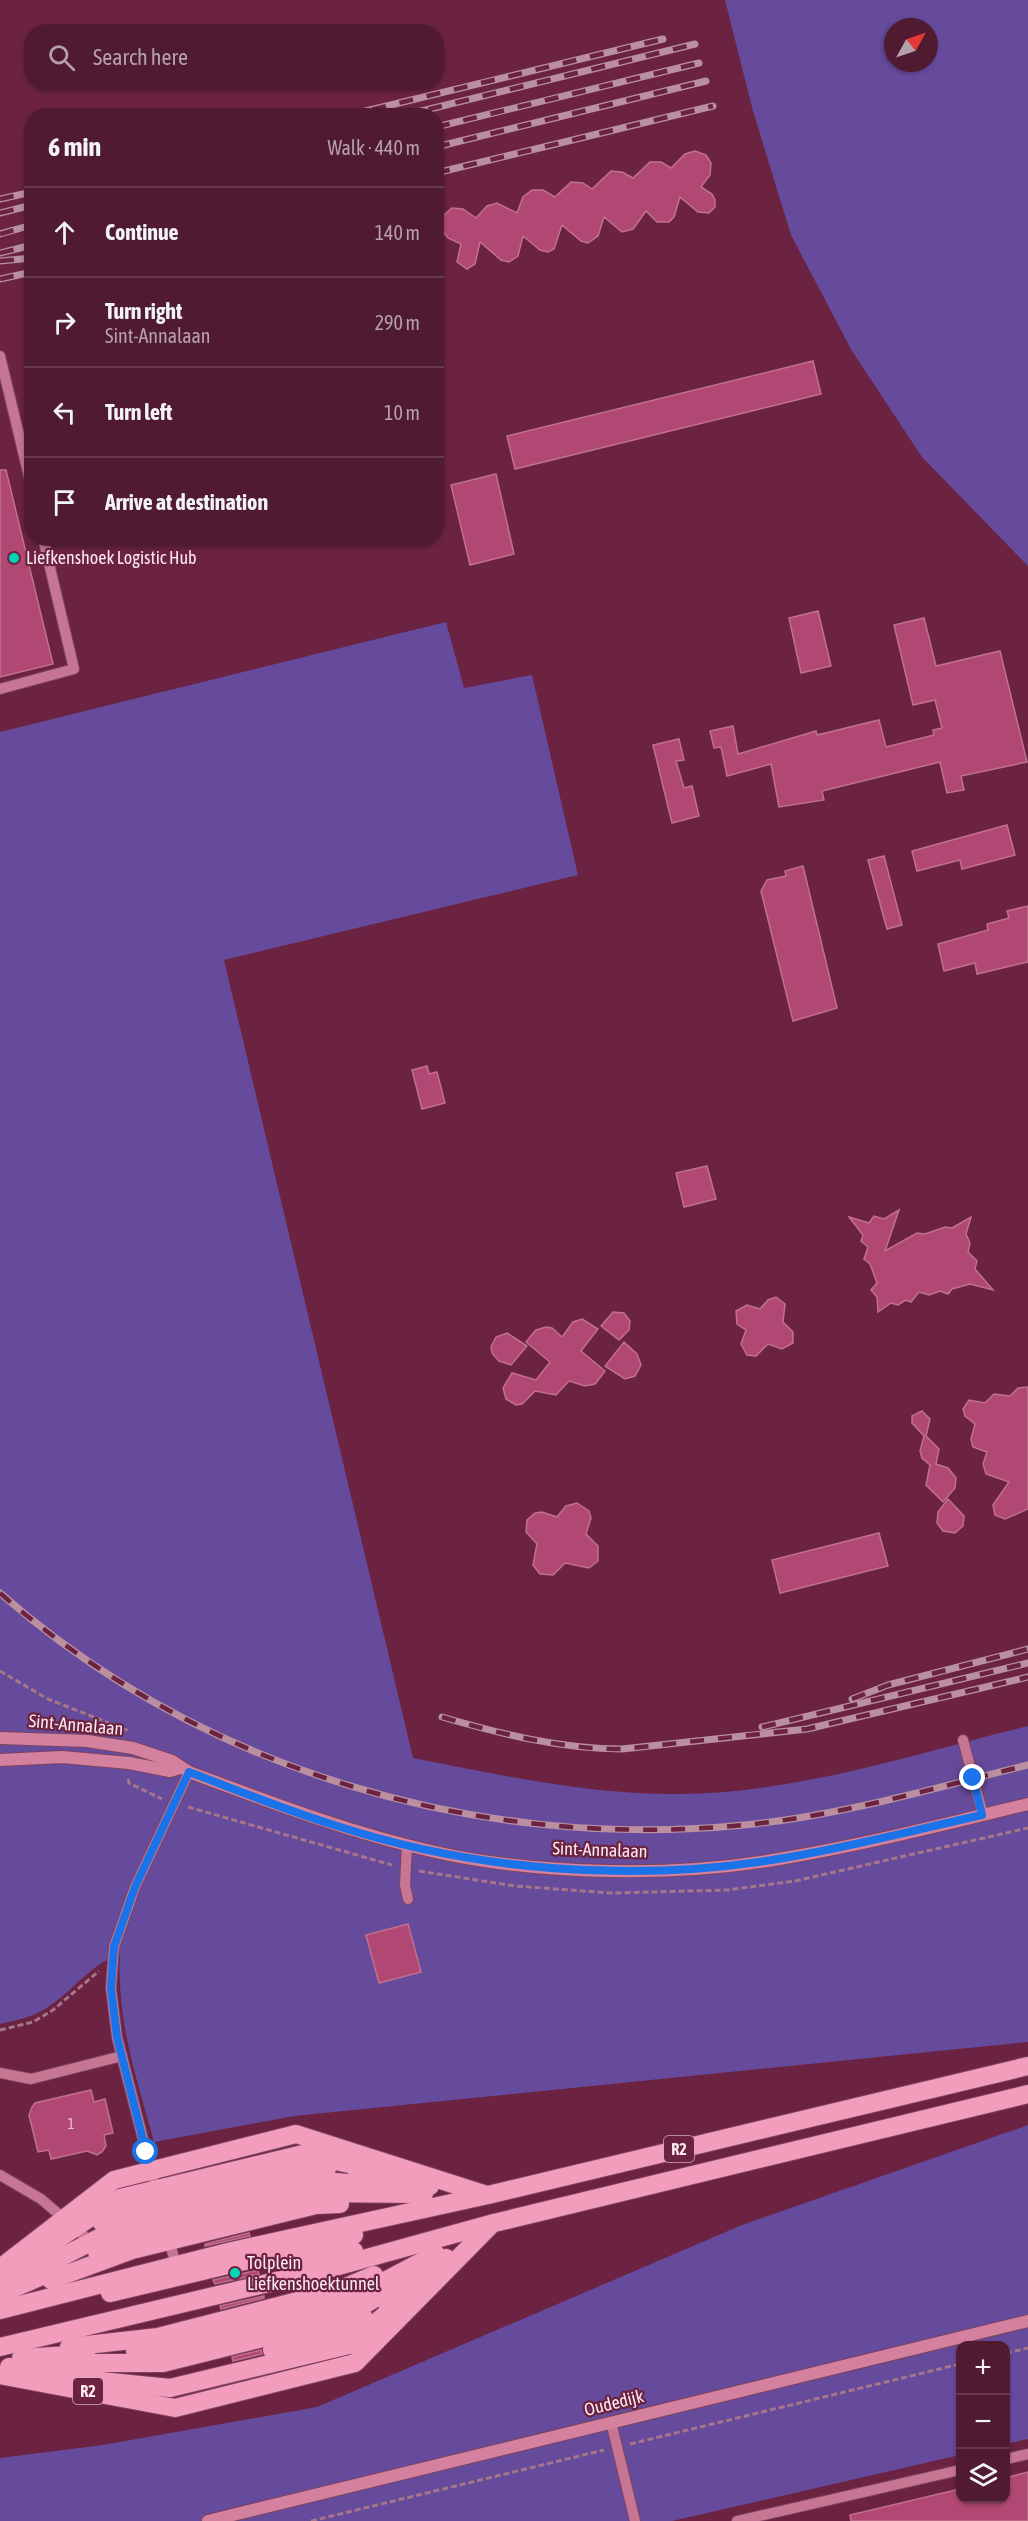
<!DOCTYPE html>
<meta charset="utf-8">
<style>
:root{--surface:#501a31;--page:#562339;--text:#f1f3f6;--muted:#b4a1ab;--line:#67384d}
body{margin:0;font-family:"Asap Condensed",sans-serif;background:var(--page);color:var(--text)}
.controls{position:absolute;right:18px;bottom:18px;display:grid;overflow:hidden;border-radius:12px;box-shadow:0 2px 4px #0004}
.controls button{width:54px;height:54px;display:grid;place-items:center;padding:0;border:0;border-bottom:2px solid var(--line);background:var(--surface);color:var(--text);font:30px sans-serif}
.compass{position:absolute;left:884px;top:18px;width:54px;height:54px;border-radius:50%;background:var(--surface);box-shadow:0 2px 4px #0004;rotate:50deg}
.stop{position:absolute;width:18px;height:18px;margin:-14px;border:4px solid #1a73e8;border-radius:50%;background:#fff}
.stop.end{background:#1a73e8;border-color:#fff;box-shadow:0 2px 6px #0008}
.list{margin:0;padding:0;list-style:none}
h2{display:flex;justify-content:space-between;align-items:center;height:78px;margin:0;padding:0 24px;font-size:26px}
h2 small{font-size:20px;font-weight:400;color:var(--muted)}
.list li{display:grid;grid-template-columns:39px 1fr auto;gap:18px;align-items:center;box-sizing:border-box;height:90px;padding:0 24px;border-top:2px solid var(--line)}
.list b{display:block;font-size:22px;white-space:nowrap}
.list p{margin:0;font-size:20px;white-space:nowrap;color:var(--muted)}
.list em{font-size:20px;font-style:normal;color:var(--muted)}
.icon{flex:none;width:33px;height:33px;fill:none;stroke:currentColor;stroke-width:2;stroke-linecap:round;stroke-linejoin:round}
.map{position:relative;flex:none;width:1028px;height:2521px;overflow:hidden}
.search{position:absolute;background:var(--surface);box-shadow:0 2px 4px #0004;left:24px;top:24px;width:420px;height:66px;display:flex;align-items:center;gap:15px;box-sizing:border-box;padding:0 21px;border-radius:24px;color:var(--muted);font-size:22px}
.panel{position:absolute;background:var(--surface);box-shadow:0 2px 4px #0004;left:24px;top:108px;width:420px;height:438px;border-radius:24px}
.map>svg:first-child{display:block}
.green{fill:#664a9b;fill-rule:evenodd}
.building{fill:#b14873;stroke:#c1708d;stroke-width:1.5}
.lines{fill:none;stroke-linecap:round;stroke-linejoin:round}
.lane-casing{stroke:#7d435f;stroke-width:12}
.secondary-casing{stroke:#7d435f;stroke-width:14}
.highway-casing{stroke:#7d435f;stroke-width:20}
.path{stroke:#a77589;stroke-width:3;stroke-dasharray:6 3;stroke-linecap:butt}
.lane{stroke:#c67592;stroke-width:10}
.secondary{stroke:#d3819e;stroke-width:12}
.highway{stroke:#f29dbb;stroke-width:18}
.rail-casing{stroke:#ba8fa0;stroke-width:7}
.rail{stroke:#6b2341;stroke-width:4.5;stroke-dasharray:14;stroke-linecap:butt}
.route{stroke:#1a73e8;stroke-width:8}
.poi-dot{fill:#02d5b6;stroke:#6b2341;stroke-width:2}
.labels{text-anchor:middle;stroke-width:4.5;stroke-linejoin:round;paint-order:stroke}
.number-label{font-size:15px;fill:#e8c0ce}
.shield{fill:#6b2341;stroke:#d0adb9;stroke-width:1.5}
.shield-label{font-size:16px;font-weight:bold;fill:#fbe8ed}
.poi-label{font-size:18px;fill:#fbe8ed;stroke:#6b2341;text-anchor:start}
.street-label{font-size:18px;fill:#fbe8ed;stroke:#6b2341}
</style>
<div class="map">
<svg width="1028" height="2521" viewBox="0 0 1028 2521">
<rect width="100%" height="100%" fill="#6b2341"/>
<g class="green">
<path d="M725 0H1028V566L922 457 852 351 791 235 753 111ZM893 27H929V63H893Z"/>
<path d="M446 622 464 688 532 675 578 875 224 960 413 1758C501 1775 589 1795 679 1794 798 1793 914 1754 1028 1726V2042L294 2116 154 2142C137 2080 116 2019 120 1954 91 1964 74 1990 48 2007 33 2017 18 2020 0 2024V732Z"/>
<polygon points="1028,2125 1028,2439 1006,2444 1006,2346 960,2346 960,2455 672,2521 0,2521 0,2458 103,2445 317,2407 742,2225"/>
</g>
<g class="building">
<polygon points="695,151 706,155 711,163 710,175 701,187 712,194 715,200 715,207 709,213 698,212 680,197 674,217 669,222 657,222 646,211 633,229 622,232 604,217 598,236 588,243 581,241 562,225 554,249 548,252 540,250 523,236 518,256 509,262 501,260 480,242 475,264 467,269 457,262 461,244 448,238 441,229 443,216 452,208 463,209 476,218 487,206 497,203 517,213 523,197 532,190 543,190 555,197 571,182 583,183 592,189 611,171 622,172 633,178 650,162 661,162 671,168 685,154"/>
<polygon points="813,361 821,394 515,469 507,436"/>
<polygon points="0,470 6,470 53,664 0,677"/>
<polygon points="496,474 514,554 470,565 451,485"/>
<polygon points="818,611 831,666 801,673 789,618"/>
<polygon points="924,618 936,666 1000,651 1027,762 961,776 964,790 947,793 940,762 822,791 824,800 779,807 771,764 727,776 721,747 714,748 710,731 733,726 738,754 816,731 817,735 879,720 886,747 934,735 933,730 942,728 935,700 913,705 894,625"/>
<polygon points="679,739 684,760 676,761 684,788 692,786 699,816 672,823 653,745"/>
<polygon points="1007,825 1015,855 962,869 960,860 917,871 912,851"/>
<polygon points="884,856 902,925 887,929 868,860"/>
<polygon points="803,866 837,1008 793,1021 761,891 767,880 786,876 785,871"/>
<polygon points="1028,906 1028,962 977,974 975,963 944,971 938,944 988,930 987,924 1009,918 1007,911"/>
<polygon points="427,1066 429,1074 437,1072 445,1103 422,1109 412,1070"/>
<polygon points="707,1166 716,1199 684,1207 676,1173"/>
<polygon points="899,1210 885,1251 917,1233 925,1234 945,1227 952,1228 971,1217 966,1234 970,1243 968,1252 977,1261 975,1269 993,1290 970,1284 952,1289 948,1294 940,1291 929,1295 919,1292 911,1302 906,1300 898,1305 891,1303 878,1312 877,1297 871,1290 877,1283 870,1264 864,1259 868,1247 861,1241 863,1235 849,1217 869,1223 874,1216 884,1219"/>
<polygon points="776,1297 785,1304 783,1322 793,1332 793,1343 782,1349 768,1344 756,1356 747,1355 741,1344 746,1330 737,1324 736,1311 747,1305 760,1309 768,1300"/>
<polygon points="613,1312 624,1313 630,1321 629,1330 619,1340 601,1326"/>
<polygon points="582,1319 598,1329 581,1351 605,1371 595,1384 585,1386 569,1381 556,1395 535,1391 522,1404 516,1405 506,1399 503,1388 512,1373 536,1380 550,1362 526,1342 536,1330 546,1327 552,1328 562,1337 573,1322"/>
<polygon points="507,1333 527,1346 511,1365 499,1361 492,1353 491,1347 496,1337"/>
<polygon points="624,1342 637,1354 641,1365 635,1376 625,1379 605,1366"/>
<polygon points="1028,1387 1028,1509 1005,1519 995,1515 993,1505 1009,1482 986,1474 983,1464 987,1452 973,1447 971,1439 975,1424 965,1416 963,1409 969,1400 985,1403 994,1394 1010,1396 1018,1388"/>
<polygon points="922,1411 930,1419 926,1436 939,1449 936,1464 948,1468 956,1478 955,1488 943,1502 926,1485 930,1465 922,1458 920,1451 924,1436 912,1423 912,1416"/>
<polygon points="948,1499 964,1516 963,1526 955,1533 943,1531 937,1523 938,1512"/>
<polygon points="577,1503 589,1511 591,1518 586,1534 598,1546 598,1561 589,1568 565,1563 553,1575 540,1574 533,1565 537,1544 526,1532 527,1520 535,1513 542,1512 557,1517 566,1506"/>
<polygon points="879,1533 888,1566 780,1593 772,1560"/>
<polygon points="408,1924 421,1972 379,1983 366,1935"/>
<polygon points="91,2090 94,2102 105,2099 113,2133 104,2135 106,2146 102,2152 97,2155 87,2151 51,2159 49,2150 38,2152 29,2115 32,2107 35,2103"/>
<polygon points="249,2233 250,2236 205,2246 205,2244"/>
<polygon points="258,2270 259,2274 215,2284 213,2280"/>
<polygon points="264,2296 264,2298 221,2309 220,2306"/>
<polygon points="261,2350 262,2354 233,2361 232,2357"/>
<polygon points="1028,2472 1028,2521 851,2521 850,2515 960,2489 960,2499 1005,2499 1005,2478"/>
</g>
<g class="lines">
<defs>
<g id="lane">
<polyline points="0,356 32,489"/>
<polyline points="0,689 74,669 43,538"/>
<polyline points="963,1740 983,1815"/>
<polyline points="407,1845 405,1885 408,1899"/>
<polyline points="0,2073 31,2079 122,2056"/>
<polyline points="0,2175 41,2199 95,2245"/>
<polyline points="157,2194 117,2037 111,1988 114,1947 135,1887 189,1772"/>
<polyline points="168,2235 177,2270"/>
<polyline points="611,2422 635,2521"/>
<polyline points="1006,2459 1028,2454"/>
<polyline points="737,2521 960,2470"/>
</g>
<g id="secondary">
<path d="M0 1738 87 1741 133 1748 172 1761 189 1772C272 1803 353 1834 440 1853 542 1875 676 1877 779 1859 863 1845 946 1824 1028 1804"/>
<polyline points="0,1760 62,1757 129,1763 170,1771 180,1768"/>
<polyline points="208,2521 1028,2321"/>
</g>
<g id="highway">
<polyline points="357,2174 430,2186"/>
<polyline points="102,2223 124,2210 216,2188 307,2166 327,2169"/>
<polyline points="97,2252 130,2237 313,2193 424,2194"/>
<polyline points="37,2253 120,2198 303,2154 372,2169"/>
<polyline points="290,2265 354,2251"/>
<polyline points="44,2266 126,2224 310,2180 373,2185"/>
<polyline points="0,2268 114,2180 296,2134 487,2195"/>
<polyline points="51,2280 132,2250 316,2205 340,2204"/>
<polyline points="0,2283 53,2252"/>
<polyline points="110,2293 354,2235"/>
<polyline points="1,2294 60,2268"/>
<polyline points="386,2302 446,2258"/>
<polyline points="0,2310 232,2251 488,2195 1028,2066"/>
<polyline points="0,2347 331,2268 494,2223 1028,2094"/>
<polyline points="69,2347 158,2337 336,2291 374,2275"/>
<polyline points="272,2350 346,2332 364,2318"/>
<polyline points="135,2351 161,2350 339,2305 436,2254"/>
<polyline points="21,2358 86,2354"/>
<polyline points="72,2363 163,2363 343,2318 393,2287"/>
<polyline points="9,2367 86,2372"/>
<polyline points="0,2375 175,2408 355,2363 492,2224"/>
<polyline points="71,2378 170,2388 349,2345 403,2300"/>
</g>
</defs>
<use href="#lane" class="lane-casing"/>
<use href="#secondary" class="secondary-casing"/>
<use href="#highway" class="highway-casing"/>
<g class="path">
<polyline points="0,1671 48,1699 129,1731"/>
<polyline points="128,1779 129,1783 162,1799"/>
<polyline points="188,1807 392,1865"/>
<polyline points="419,1871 515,1886 611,1893 727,1890 795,1881 1028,1828"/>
<polyline points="0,2030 33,2022 53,2010 99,1971"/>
<polyline points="1006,2353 1028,2348"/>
<polyline points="630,2444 960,2364"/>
<polyline points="311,2521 604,2450"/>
</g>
<use href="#lane" class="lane"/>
<use href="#secondary" class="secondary"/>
<use href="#highway" class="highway"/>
<defs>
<g id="rail">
<polyline points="345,116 663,39"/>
<polyline points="401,116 695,44"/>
<polyline points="436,127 699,63"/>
<polyline points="436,147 706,81"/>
<polyline points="436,173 713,106"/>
<polyline points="0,199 32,192"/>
<polyline points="0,213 32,205"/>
<polyline points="0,234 32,225"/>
<polyline points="0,253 32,245"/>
<polyline points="0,261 32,258"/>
<polyline points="0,279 32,272"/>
<path d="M0 1593C202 1770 477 1851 744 1825 840 1816 934 1788 1028 1765"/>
<polyline points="852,1699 888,1685 1028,1649"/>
<path d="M442 1717C501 1734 561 1749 622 1749L807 1729 1028 1677"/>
<polyline points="762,1727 1028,1663"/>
</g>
</defs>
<use href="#rail" class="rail-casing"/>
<use href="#rail" class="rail"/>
</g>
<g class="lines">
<path class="route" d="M146 2152 117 2037 111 1988 114 1947 135 1887 189 1772C237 1790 285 1810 334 1825 475 1871 632 1883 778 1859 847 1848 915 1830 982 1815L973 1778"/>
</g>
<g class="poi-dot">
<circle cx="14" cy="558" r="6"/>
<circle cx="235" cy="2273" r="6"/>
</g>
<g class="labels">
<g class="number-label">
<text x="71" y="2129">1</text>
</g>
<g class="shield">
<rect x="664" y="2136" width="30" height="26" rx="4.5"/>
<rect x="73" y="2378" width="30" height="26" rx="4.5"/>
</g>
<g class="shield-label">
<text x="679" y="2155">R2</text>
<text x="88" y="2397">R2</text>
</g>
<g class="poi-label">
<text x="26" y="564">Liefkenshoek Logistic Hub</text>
<text x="247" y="2269">Tolplein<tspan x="247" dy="21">Liefkenshoektunnel</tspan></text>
</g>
<g class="street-label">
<text transform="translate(76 1725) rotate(5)" y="6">Sint-Annalaan</text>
<text transform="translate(600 1850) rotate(2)" y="6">Sint-Annalaan</text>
<text transform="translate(614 2403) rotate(-14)" y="6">Oudedijk</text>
</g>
</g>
</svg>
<div class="controls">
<button>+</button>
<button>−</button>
<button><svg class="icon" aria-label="layers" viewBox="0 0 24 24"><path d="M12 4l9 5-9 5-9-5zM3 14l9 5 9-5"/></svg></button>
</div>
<svg class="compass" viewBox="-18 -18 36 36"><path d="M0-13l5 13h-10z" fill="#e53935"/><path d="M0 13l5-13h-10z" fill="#b4a1ab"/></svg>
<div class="stop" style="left:146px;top:2152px"></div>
<div class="stop end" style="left:973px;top:1778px"></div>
<div class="search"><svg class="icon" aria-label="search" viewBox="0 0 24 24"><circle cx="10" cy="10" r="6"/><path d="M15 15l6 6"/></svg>Search here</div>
<section class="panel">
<h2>6 min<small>Walk · 440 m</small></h2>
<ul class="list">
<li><svg class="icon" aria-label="ahead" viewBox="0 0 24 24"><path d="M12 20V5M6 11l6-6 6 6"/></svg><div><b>Continue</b></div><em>140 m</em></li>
<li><svg class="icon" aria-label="right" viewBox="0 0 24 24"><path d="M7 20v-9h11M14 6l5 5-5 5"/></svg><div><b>Turn right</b><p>Sint-Annalaan</p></div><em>290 m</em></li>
<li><svg class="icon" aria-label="left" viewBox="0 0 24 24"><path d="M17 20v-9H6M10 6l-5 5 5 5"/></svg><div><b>Turn left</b></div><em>10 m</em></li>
<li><svg class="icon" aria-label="arrive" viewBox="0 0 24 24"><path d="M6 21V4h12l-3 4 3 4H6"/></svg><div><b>Arrive at destination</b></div></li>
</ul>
</section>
</div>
